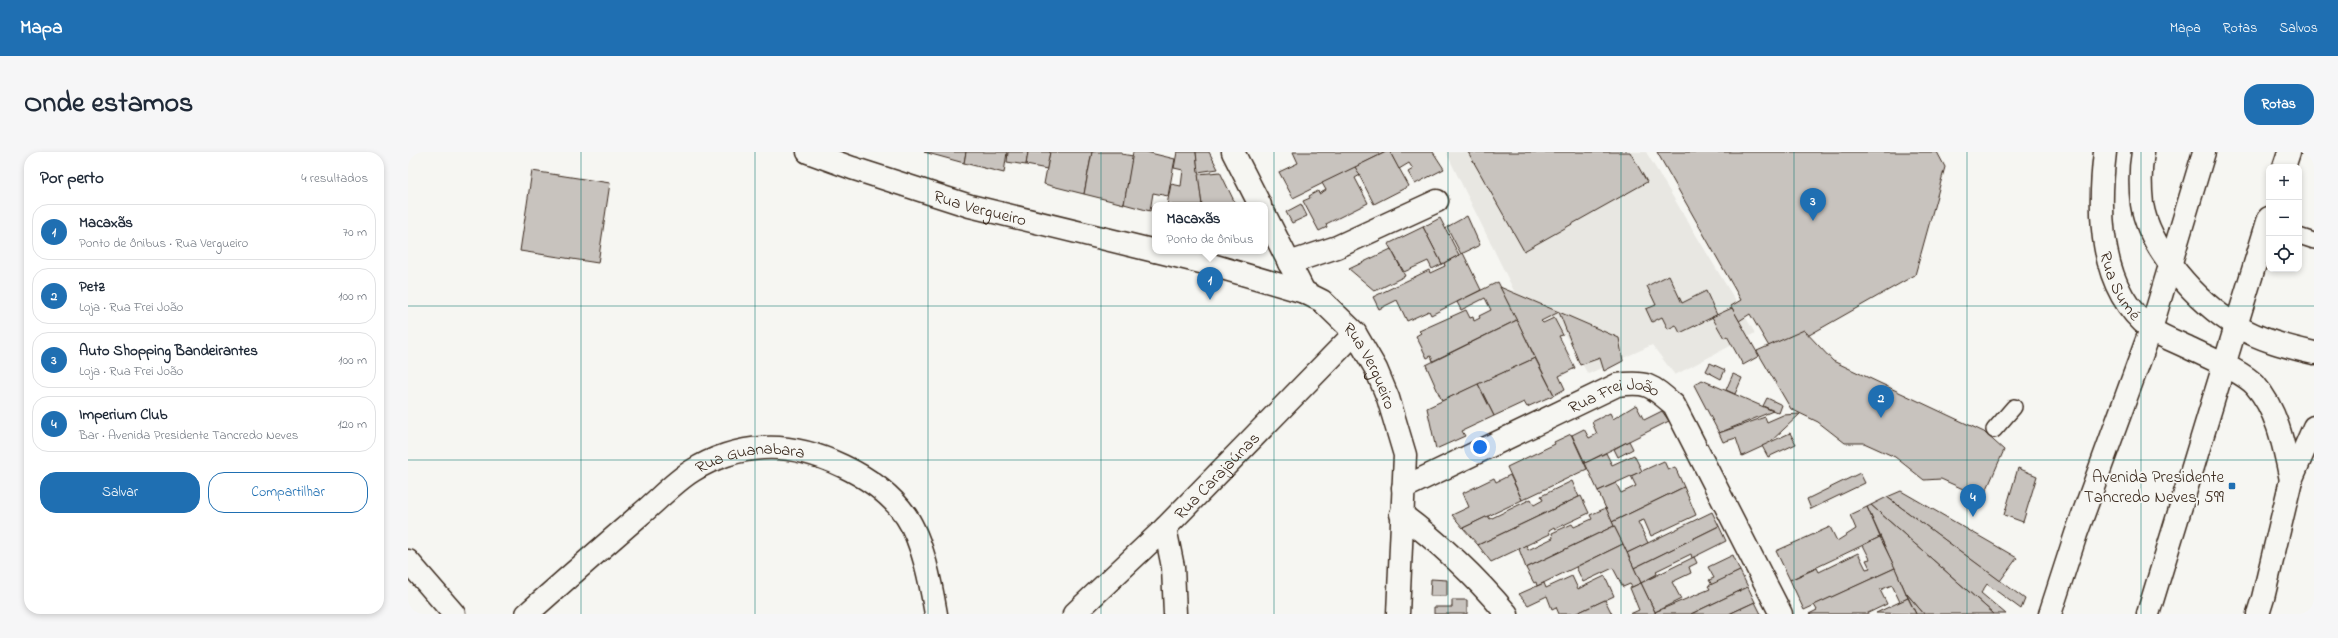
<!DOCTYPE html>
<html lang="pt">
<meta charset="utf-8">
<style>
:root{--surface:#fff;--page:#f6f6f7;--text:#1f2937;--muted:#747a83;--line:#e0e1e3;--accent:#1f6fb2}
body{margin:0;font-family:"Indie Flower",sans-serif;background:var(--page);color:var(--text)}
.controls{position:absolute;right:12px;top:12px;display:grid;overflow:hidden;border-radius:8px;box-shadow:0 2px 6px #0003}
.controls button{width:36px;height:36px;display:grid;place-items:center;padding:0;border:0;border-bottom:1px solid var(--line);background:var(--surface);color:var(--text);font:20px sans-serif}
.you{position:absolute;left:1072px;top:295px;width:14px;height:14px;margin:-10px;border:3px solid #fff;border-radius:50%;background:#1a73e8;box-shadow:0 0 0 6px #1a73e833}
.badge{display:grid;place-items:center;width:26px;height:26px;border-radius:50%;background:var(--accent);color:#fff;font-size:13px;font-weight:700}
.pin{position:absolute;translate:-50% -33px;filter:drop-shadow(0 1px 2px #0008)}
.pin::after{content:'';position:absolute;top:21px;width:14px;height:12px;background:inherit;clip-path:polygon(0 0,100% 0,50% 100%)}
.popup{position:absolute;left:744px;top:50px;width:116px;height:52px;box-sizing:border-box;display:grid;place-content:center;border-radius:8px;background:var(--surface);filter:drop-shadow(0 1px 3px #0005);font-size:13px;white-space:nowrap;color:var(--muted)}
.popup b{font-size:15px;color:var(--text)}
.popup::after{content:'';position:absolute;left:50%;top:100%;margin-left:-8px;border:8px solid transparent;border-top-color:var(--surface)}
.list{margin:0;padding:0;list-style:none}
h2{display:flex;justify-content:space-between;align-items:center;height:52px;margin:0;padding:0 16px;font-size:17px}
h2 small{font-size:13px;font-weight:400;color:var(--muted)}
.list li{display:grid;grid-template-columns:26px 1fr auto;gap:12px;align-items:center;box-sizing:border-box;height:56px;margin:0 8px 8px;padding:0 8px;border:1px solid var(--line);border-radius:16px}
.list b{display:block;font-size:15px;white-space:nowrap}
.list p{margin:0;font-size:13px;white-space:nowrap;color:var(--muted)}
.list em{font-size:13px;font-style:normal;color:var(--muted)}
.actions{display:flex;gap:8px;padding:12px 16px}
.actions a{flex:1;padding:9px 0;border:1px solid var(--accent);border-radius:16px;text-align:center;font-size:14px;color:var(--accent)}
.actions .main{background:var(--accent);color:#fff}
.icon{flex:none;width:22px;height:22px;fill:none;stroke:currentColor;stroke-width:2;stroke-linecap:round;stroke-linejoin:round}
.map{position:relative;flex:none;width:1906px;height:462px;overflow:hidden;border-radius:16px}
header{display:flex;align-items:center;gap:24px;box-sizing:border-box;height:56px;padding:0 20px;background:var(--accent);color:#fff}
header strong{font-size:19px}
nav{display:flex;gap:22px;margin-inline-start:auto;font-size:14px}
.intro{display:flex;align-items:center;justify-content:space-between;box-sizing:border-box;height:96px;padding:0 24px}
h1{margin:0;font-size:28px}
.button{padding:10px 18px;border-radius:16px;background:var(--accent);color:#fff;font-size:14px;font-weight:700}
main{display:flex;gap:24px;padding:0 24px}
aside{flex:1;background:var(--surface);border-radius:16px;box-shadow:0 2px 6px #0003}
.map>svg:first-child{display:block}
.built{fill:#e8e7e2}
.building{fill:#c8c3be;stroke:#3b2a1e}
.lines{fill:none;stroke-linecap:round;stroke-linejoin:round}
.lane-casing{stroke:#3b2a1e;stroke-width:18}
.street-casing{stroke:#3b2a1e;stroke-width:25}
.secondary-casing{stroke:#3b2a1e;stroke-width:25}
.highway-casing{stroke:#3b2a1e;stroke-width:25}
.lane{stroke:#f6f6f2;stroke-width:15}
.street{stroke:#f6f6f2;stroke-width:22}
.secondary{stroke:#f6f6f2;stroke-width:22}
.highway{stroke:#f6f6f2;stroke-width:22}
.grid{fill:none;stroke:#0f766e;stroke-width:1;stroke-opacity:0.55}
.poi-dot{fill:#1f6fb2;stroke:#f6f6f2;stroke-width:1.5}
.labels{text-anchor:middle;stroke-width:3.5;stroke-linejoin:round;paint-order:stroke}
.street-label{font-size:17px;fill:#3b2a1e;stroke:#f6f6f2}
.poi-label{font-size:17px;fill:#3b2a1e;stroke:#f6f6f2;text-anchor:end}
</style>
<header>
<strong>Mapa</strong>
<nav><a>Mapa</a><a>Rotas</a><a>Salvos</a></nav>
</header>
<div class="intro"><h1>Onde estamos</h1><a class="button">Rotas</a></div>
<main>
<aside>
<h2>Por perto<small>4 resultados</small></h2>
<ul class="list">
<li><span class="badge">1</span><div><b>Macaxãs</b><p>Ponto de ônibus · Rua Vergueiro</p></div><em>70 m</em></li>
<li><span class="badge">2</span><div><b>Petz</b><p>Loja · Rua Frei João</p></div><em>100 m</em></li>
<li><span class="badge">3</span><div><b>Auto Shopping Bandeirantes</b><p>Loja · Rua Frei João</p></div><em>100 m</em></li>
<li><span class="badge">4</span><div><b>Imperium Club</b><p>Bar · Avenida Presidente Tancredo Neves</p></div><em>120 m</em></li>
</ul>
<div class="actions"><a class="main">Salvar</a><a>Compartilhar</a></div>
</aside>
<div class="map">
<svg width="1906" height="462" viewBox="0 0 1906 462">
<rect width="100%" height="100%" fill="#f6f6f2"/>
<filter id="ink" filterUnits="userSpaceOnUse"><feTurbulence type="fractalNoise" baseFrequency=".025" numOctaves="2"/><feDisplacementMap in="SourceGraphic" scale="8" xChannelSelector="R" yChannelSelector="G"/><feConvolveMatrix kernelMatrix="1 2 1 2 8 2 1 2 1" color-interpolation-filters="sRGB"/></filter>
<g filter="url(#ink)">
<polygon class="built" points="1038,0 1238,0 1347,181 1267,223 1244,193 1180,222 1149,170 1112,151"/>
<g class="building">
<polygon points="516,0 558,0 556,11"/>
<polygon points="558,0 599,0 596,21 556,11"/>
<polygon points="600,0 620,0 618,13 599,10"/>
<polygon points="620,0 642,0 639,17 618,13"/>
<polygon points="642,0 684,0 676,42 636,32"/>
<polygon points="684,0 713,0 713,2 725,4 716,52 676,42"/>
<polygon points="738,0 767,7 760,44 745,41 742,59 716,52 725,0"/>
<polygon points="769,0 788,0 794,53 759,53 763,32 773,34 775,18 766,16"/>
<polygon points="788,0 801,0 810,17 790,20"/>
<polygon points="885,0 978,0 885,46 871,20 890,11"/>
<polygon points="978,0 982,0 1001,34 966,52 947,15"/>
<polygon points="982,0 1025,0 1036,17 1007,32 1000,20 1005,17 1001,11 991,17"/>
<polygon points="1060,0 1222,0 1239,30 1116,99"/>
<polygon points="1249,0 1529,0 1537,15 1507,123 1366,203 1342,162 1331,169 1323,154 1333,148"/>
<polygon points="947,15 952,23 947,26 960,51 918,72 919,75 911,79 895,49 902,46 901,44 910,39 911,42 918,38 914,31"/>
<polygon points="124,19 202,31 190,111 112,99"/>
<polygon points="812,20 828,53 794,53 790,22"/>
<polygon points="893,52 899,64 884,71 878,60"/>
<polygon points="1059,64 1072,93 1053,102 1039,75"/>
<polygon points="1032,66 1051,103 1034,112 1015,75"/>
<polygon points="1015,75 1034,112 1024,117 1020,109 996,120 980,92"/>
<polygon points="983,97 997,124 967,139 941,117"/>
<polygon points="1055,101 1073,138 1023,163 1021,159 999,169 989,148 971,157 965,145 1021,118 1022,121 1037,114 1036,111"/>
<polygon points="1261,123 1274,151 1298,139 1309,163 1272,181 1268,173 1260,177 1254,165 1244,170 1238,157 1248,153 1239,134"/>
<polygon points="1090,130 1109,168 1025,209 1023,204 1019,206 1008,184 1013,181 1011,179 1058,158 1062,166 1065,165 1066,169 1072,166 1071,164 1083,158 1077,146 1053,158 1049,150"/>
<polygon points="1092,135 1151,160 1133,169 1135,171 1146,166 1155,183 1151,184 1167,216 1151,224 1157,237 1146,243"/>
<polygon points="1324,156 1351,204 1335,213 1319,184 1316,186 1304,165"/>
<polygon points="1151,160 1211,186 1215,209 1196,219 1192,206 1172,213"/>
<polygon points="1109,168 1127,206 1034,249 1018,213"/>
<polygon points="1396,178 1425,209 1576,280 1596,298 1575,346 1533,327 1516,328 1487,305 1456,291 1437,291 1410,270 1383,257 1349,199"/>
<polygon points="1127,206 1146,243 1119,255 1116,250 1086,264 1070,232"/>
<polygon points="1302,211 1317,218 1313,227 1298,219"/>
<polygon points="1325,222 1334,226 1327,242 1318,238"/>
<polygon points="1294,228 1326,242 1365,259 1311,281 1286,233"/>
<polygon points="1070,232 1086,264 1054,279 1057,284 1028,297 1019,256"/>
<polygon points="1359,246 1374,253 1371,261 1355,254"/>
<polygon points="1228,253 1236,268 1254,259 1261,269 1177,311 1164,283 1176,277 1181,286 1189,282 1184,270 1202,261 1205,267"/>
<polygon points="1392,262 1360,292 1334,304 1328,286 1315,290 1311,281 1357,265 1359,270 1375,263"/>
<polygon points="1382,281 1388,292 1360,305 1354,294"/>
<polygon points="1163,282 1179,317 1114,348 1099,315 1147,292 1146,290"/>
<polygon points="1221,289 1225,297 1210,305 1206,297"/>
<polygon points="1198,301 1204,313 1226,303 1234,319 1190,339 1177,311"/>
<polygon points="1256,309 1260,318 1267,315 1276,335 1204,370 1190,339 1208,331 1213,341 1228,334 1223,324"/>
<polygon points="1610,316 1629,324 1615,370 1596,363"/>
<polygon points="1452,321 1457,331 1403,357 1399,347"/>
<polygon points="1102,323 1114,348 1055,376 1044,363 1061,355 1055,341 1086,326 1088,330"/>
<polygon points="1164,329 1171,345 1070,393 1055,376 1080,364 1082,367 1123,347 1126,353 1135,348 1133,344"/>
<polygon points="1276,335 1288,363 1243,384 1236,368 1230,370 1240,391 1219,401 1204,370"/>
<polygon points="1493,339 1604,403 1609,406 1592,429 1479,345"/>
<polygon points="1173,344 1181,361 1147,377 1146,375 1141,378 1142,382 1083,410 1070,393"/>
<polygon points="1479,345 1617,447 1613,457 1579,432 1573,441 1598,462 1586,462 1463,353"/>
<polygon points="1463,353 1586,462 1516,462 1498,441 1459,355"/>
<polygon points="1459,355 1472,385 1382,428 1368,399 1422,375 1429,389 1448,377 1442,363"/>
<polygon points="1198,356 1206,374 1118,416 1111,397 1118,393 1120,398 1145,386 1144,381 1164,372 1166,375 1184,367 1182,363"/>
<polygon points="1304,360 1311,374 1226,416 1219,401"/>
<polygon points="1206,374 1215,392 1129,434 1128,430 1126,431 1118,416"/>
<polygon points="1311,374 1318,389 1284,406 1283,402 1248,419 1249,422 1233,431 1226,416"/>
<polygon points="1472,385 1487,416 1396,458 1382,428 1409,416 1411,420 1450,401 1458,417 1462,416 1458,408 1462,407 1455,393"/>
<polygon points="1215,392 1233,431 1224,435 1222,432 1215,435 1205,416 1175,430 1168,415"/>
<polygon points="1325,403 1332,419 1304,433 1301,428 1306,426 1300,415"/>
<polygon points="1286,405 1289,411 1281,415 1283,421 1264,430 1273,447 1247,460 1233,431"/>
<polygon points="1487,416 1500,446 1492,450 1484,433 1472,438 1479,452 1458,462 1401,462 1409,458 1406,453"/>
<polygon points="1332,419 1340,435 1283,462 1247,462 1247,460 1302,437 1300,434"/>
<polygon points="1164,424 1170,437 1197,424 1206,444 1167,462 1151,462 1148,455 1144,457 1139,444 1120,453 1111,442 1136,431 1138,436"/>
<polygon points="1023,427 1039,428 1039,444 1022,444"/>
<polygon points="1233,431 1247,460 1247,462 1222,462 1231,458 1222,436"/>
<polygon points="1340,435 1347,450 1321,462 1283,462"/>
<polygon points="1498,441 1516,462 1508,462"/>
<polygon points="1500,446 1508,462 1468,461"/>
<polygon points="1044,448 1059,448 1059,462 1026,462 1026,455 1044,455"/>
<polygon points="1197,448 1204,462 1167,462"/>
<polygon points="1347,450 1353,462 1321,462"/>
</g>
<g class="lines">
<defs>
<g id="lane">
<polyline points="1891,84 1906,89"/>
<polyline points="1586,278 1606,255"/>
</g>
<g id="street">
<polyline points="825,0 852,53"/>
<path id="s1" d="M1697 0C1690 59 1690 137 1743 177 1754 185 1769 190 1781 196 1799 205 1834 219 1847 233 1870 259 1876 295 1883 328"/>
<path d="M1735 0C1732 17 1732 34 1734 52 1741 97 1790 151 1829 174 1852 188 1880 195 1906 201"/>
<polyline points="857,63 896,140"/>
<polyline points="881,111 929,95 1029,49"/>
<path id="s2" d="M995 336 1209 233C1239 229 1243 233 1266 253L1373 462"/>
<path d="M993 362C1032 391 1068 425 1099 462"/>
<polyline points="757,376 765,415 767,462"/>
<polyline points="0,409 46,462"/>
<path id="s3" d="M119 462C157 428 195 395 233 362 249 349 266 330 284 319 304 306 331 297 355 296 404 293 470 324 498 364 515 389 523 433 528 462"/>
<path id="s4" d="M666 462 757 376 947 181"/>
<polyline points="1850,462 1855,446 1883,328 1906,275"/>
</g>
<g id="secondary">
<path id="s5" d="M400 0 444 16 562 54 747 99"/>
<path id="s6" d="M748 99 797 111 896 140 914 149 947 181 968 217 980 246 997 303 990 462"/>
</g>
<g id="highway">
<polyline points="1876,15 1881,0"/>
<polyline points="1642,462 1668,382 1743,177 1796,0"/>
<polyline points="1740,462 1861,66"/>
</g>
</defs>
<use href="#lane" class="lane-casing"/>
<use href="#street" class="street-casing"/>
<use href="#secondary" class="secondary-casing"/>
<use href="#highway" class="highway-casing"/>
<use href="#lane" class="lane"/>
<use href="#street" class="street"/>
<use href="#secondary" class="secondary"/>
<use href="#highway" class="highway"/>
</g>
</g>
<path class="grid" d="M173 0V462M347 0V462M520 0V462M693 0V462M866 0V462M1040 0V462M1213 0V462M1386 0V462M1559 0V462M1733 0V462M0 154H1906M0 308H1906"/>
<rect class="poi-dot" x="1820" y="330" width="8" height="8" rx="2"/>
<g class="labels">
<g class="street-label">
<text dy="6" stroke="none"><textPath href="#s5" startOffset="181">Rua Vergueiro</textPath></text>
<text dy="6" stroke="none"><textPath href="#s1" startOffset="137">Rua Sumé</textPath></text>
<text dy="6" stroke="none"><textPath href="#s6" startOffset="256">Rua Vergueiro</textPath></text>
<text dy="6" stroke="none"><textPath href="#s2" startOffset="233">Rua Frei João</textPath></text>
<text dy="6" stroke="none"><textPath href="#s3" startOffset="280">Rua Guanabara</textPath></text>
<text dy="6" stroke="none"><textPath href="#s4" startOffset="199">Rua Carajaúnas</textPath></text>
</g>
<g class="poi-label">
<text x="1816" y="330">Avenida Presidente<tspan x="1816" dy="20">Tancredo Neves, 599</tspan></text>
</g>
</g>
</svg>
<div class="controls">
<button>+</button>
<button>−</button>
<button><svg class="icon" aria-label="locate" viewBox="0 0 24 24"><circle cx="12" cy="12" r="6"/><path d="M12 2v4M12 18v4M2 12h4M18 12h4"/></svg></button>
</div>
<div class="you"></div>
<div class="pin badge" style="left:802px;top:148px">1</div>
<div class="popup"><b>Macaxãs</b>Ponto de ônibus</div>
<div class="pin badge" style="left:1473px;top:266px">2</div>
<div class="pin badge" style="left:1405px;top:69px">3</div>
<div class="pin badge" style="left:1565px;top:365px">4</div>
</div>
</main>
